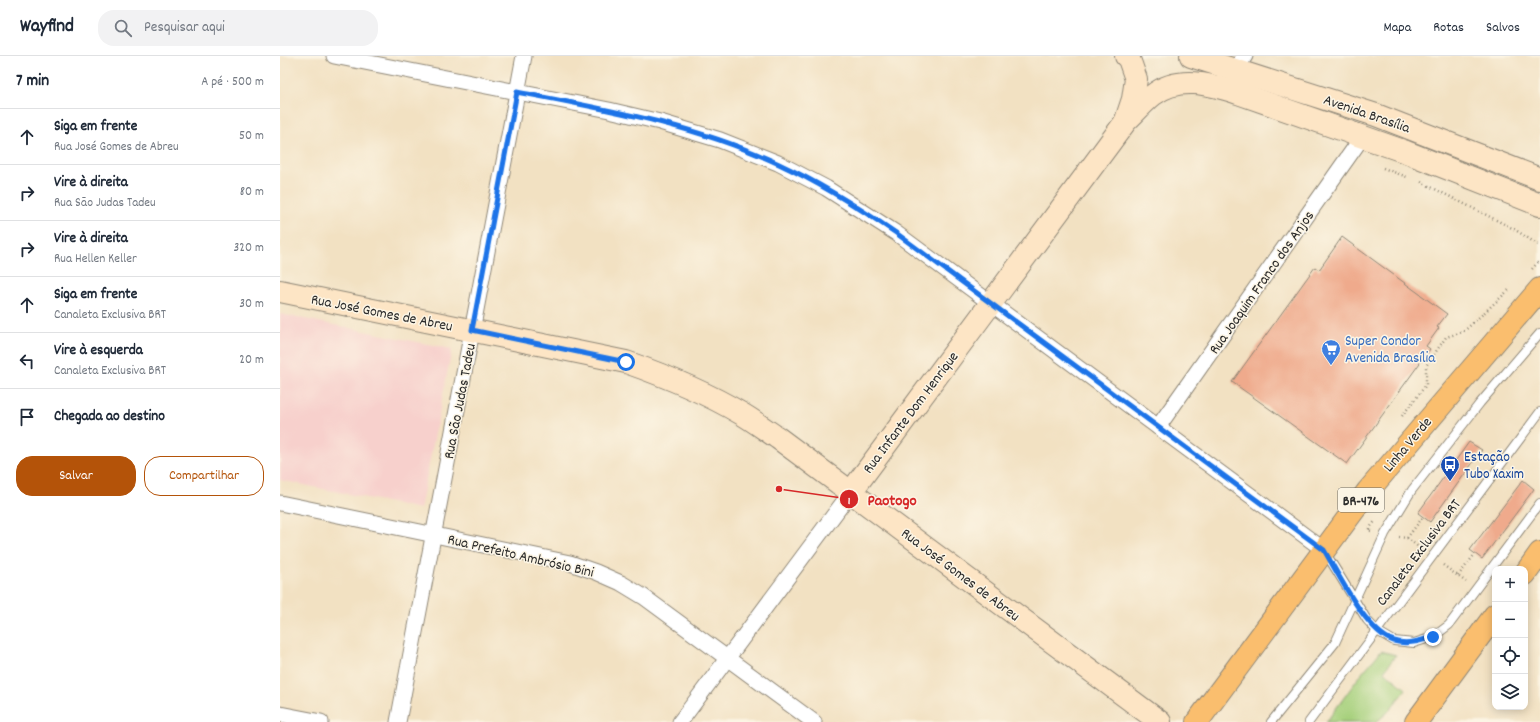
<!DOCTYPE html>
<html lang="pt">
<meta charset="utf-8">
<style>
:root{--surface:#fff;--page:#f2f2f3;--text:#1f2937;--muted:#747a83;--line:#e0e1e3;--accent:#b45309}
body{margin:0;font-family:Dekko,sans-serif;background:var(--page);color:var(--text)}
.controls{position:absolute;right:12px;bottom:12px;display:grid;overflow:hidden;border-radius:8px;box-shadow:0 2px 10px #0003}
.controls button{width:36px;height:36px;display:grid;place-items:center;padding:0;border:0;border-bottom:1px solid var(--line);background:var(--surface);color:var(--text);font:20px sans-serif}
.stop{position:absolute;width:12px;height:12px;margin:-9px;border:3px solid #1a73e8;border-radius:50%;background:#fff}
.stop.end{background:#1a73e8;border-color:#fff;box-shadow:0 1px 4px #0008}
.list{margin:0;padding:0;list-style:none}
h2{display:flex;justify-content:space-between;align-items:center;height:52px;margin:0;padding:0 16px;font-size:17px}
h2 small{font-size:13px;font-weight:400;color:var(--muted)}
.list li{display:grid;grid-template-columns:26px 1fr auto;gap:12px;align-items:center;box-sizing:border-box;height:56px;padding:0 16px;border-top:1px solid var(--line)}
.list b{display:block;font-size:15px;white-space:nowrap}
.list p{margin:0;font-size:13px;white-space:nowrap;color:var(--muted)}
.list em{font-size:13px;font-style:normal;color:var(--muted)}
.actions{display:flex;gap:8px;padding:12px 16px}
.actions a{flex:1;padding:9px 0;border:1px solid var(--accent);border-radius:16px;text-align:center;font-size:14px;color:var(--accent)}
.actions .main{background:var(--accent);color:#fff}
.icon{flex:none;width:22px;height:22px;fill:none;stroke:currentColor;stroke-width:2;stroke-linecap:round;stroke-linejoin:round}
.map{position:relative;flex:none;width:1260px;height:666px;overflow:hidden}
header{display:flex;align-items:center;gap:24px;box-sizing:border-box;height:56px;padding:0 20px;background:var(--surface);border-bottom:1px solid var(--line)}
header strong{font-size:19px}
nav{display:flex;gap:22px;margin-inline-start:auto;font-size:14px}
.search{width:280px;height:36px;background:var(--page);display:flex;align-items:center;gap:10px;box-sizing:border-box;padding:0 14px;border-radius:16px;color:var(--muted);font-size:15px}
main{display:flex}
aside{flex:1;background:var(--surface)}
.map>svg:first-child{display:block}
.built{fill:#f7d0cc}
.green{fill:#a6d07c;stroke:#687e54}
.building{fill:#efaa8c}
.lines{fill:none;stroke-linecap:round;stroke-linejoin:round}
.service-casing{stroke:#8e8676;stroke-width:10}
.minor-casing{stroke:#8e8676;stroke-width:17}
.secondary-casing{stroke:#8e8676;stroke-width:24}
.trunk-casing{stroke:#8e8676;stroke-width:24}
.path{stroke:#8e8676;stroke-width:2.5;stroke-dasharray:1 3;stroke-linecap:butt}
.service{stroke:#fff;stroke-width:8}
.minor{stroke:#fff;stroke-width:15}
.secondary{stroke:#fde5c5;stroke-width:22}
.trunk{stroke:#fabe6e;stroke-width:22}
.route{stroke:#1a73e8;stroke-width:5}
.labels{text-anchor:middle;stroke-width:3;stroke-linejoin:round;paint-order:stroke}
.shield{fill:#fcf5e5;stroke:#6a6863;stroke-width:1}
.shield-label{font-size:14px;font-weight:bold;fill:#2b2b2b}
.street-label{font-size:15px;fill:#2b2b2b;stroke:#fcf5e5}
.shop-label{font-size:15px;fill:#366cbe;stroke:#fcf5e5;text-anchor:start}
.transit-label{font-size:15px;fill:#164399;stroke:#fcf5e5;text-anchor:start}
.leader{fill:none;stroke:#d62828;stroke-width:1.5}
.callout-dot{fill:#d62828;stroke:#fcf5e5;stroke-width:1.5}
.mark-label{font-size:12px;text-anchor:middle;font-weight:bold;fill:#fff}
.callout-label{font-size:16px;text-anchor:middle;font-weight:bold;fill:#d62828;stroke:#fcf5e5;stroke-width:3;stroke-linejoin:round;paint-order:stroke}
</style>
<header>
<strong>Wayfind</strong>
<div class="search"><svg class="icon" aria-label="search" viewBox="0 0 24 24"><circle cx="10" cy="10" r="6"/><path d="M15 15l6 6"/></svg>Pesquisar aqui</div>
<nav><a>Mapa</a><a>Rotas</a><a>Salvos</a></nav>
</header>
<main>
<aside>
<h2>7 min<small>A pé · 500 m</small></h2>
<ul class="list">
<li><svg class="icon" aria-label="ahead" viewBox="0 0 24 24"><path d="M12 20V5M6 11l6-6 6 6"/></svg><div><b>Siga em frente</b><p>Rua José Gomes de Abreu</p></div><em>50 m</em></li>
<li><svg class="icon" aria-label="right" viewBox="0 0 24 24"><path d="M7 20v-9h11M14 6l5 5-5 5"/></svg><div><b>Vire à direita</b><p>Rua São Judas Tadeu</p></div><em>80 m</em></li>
<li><svg class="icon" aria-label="right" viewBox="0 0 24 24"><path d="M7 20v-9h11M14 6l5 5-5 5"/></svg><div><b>Vire à direita</b><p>Rua Hellen Keller</p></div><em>320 m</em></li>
<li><svg class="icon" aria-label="ahead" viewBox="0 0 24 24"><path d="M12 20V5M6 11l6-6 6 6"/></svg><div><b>Siga em frente</b><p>Canaleta Exclusiva BRT</p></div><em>30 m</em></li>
<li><svg class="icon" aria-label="left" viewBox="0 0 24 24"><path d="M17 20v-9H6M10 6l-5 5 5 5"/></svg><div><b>Vire à esquerda</b><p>Canaleta Exclusiva BRT</p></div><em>20 m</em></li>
<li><svg class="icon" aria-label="arrive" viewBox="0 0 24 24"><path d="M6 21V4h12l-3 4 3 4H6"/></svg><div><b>Chegada ao destino</b></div></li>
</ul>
<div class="actions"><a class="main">Salvar</a><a>Compartilhar</a></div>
</aside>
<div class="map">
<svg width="1260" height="666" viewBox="0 0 1260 666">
<rect width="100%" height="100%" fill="#fcf5e5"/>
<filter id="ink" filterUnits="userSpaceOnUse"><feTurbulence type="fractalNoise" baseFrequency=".025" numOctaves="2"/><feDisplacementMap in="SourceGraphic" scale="8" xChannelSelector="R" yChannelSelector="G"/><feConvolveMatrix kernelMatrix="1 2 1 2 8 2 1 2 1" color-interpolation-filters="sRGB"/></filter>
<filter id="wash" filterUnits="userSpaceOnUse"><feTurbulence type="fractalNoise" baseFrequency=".012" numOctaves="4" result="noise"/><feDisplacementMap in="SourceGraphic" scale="16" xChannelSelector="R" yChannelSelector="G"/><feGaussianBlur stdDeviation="0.9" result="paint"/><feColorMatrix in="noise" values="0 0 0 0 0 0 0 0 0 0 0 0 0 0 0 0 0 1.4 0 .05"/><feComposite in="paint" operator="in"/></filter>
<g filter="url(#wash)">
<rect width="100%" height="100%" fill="#f2e1c2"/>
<polygon class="built" points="0,258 172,293 140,453 0,424"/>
<polygon class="green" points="1101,595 1116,599 1104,615 1126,633 1107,657 1096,666 1046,666 1082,617"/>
<g id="blocks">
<g class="building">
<polygon points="1062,181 1167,258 1157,271 1159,272 1146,290 1150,293 1067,408 952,326 1035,211 1039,214"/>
<polygon points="1189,386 1202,394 1150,466 1138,457"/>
<polygon points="1243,424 1254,433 1202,503 1190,494"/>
</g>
</g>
</g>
<g filter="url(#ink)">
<use href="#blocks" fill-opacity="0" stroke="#8e8676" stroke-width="1"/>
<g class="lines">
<defs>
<g id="service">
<polyline points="1045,496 1087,564 1097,575 1114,585 1134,587 1153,581 1169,569 1260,447"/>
<polyline points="991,666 1055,587 1105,478 1132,434 1200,347 1260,277"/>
<polyline points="1029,666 1260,356"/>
</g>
<g id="minor">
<polyline points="54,0 329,54 380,66 440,84 498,107 546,132 616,177 1044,494"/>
<polyline points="955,13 965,0"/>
<polyline points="878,371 1083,80"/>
<polyline points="0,447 290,507 316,516 341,527 364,541 534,666"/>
<polyline points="0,658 41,666"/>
<polyline points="118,666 244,0"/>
<polyline points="400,666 571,436"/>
</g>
<g id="secondary">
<polyline points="846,0 849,3 856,23 853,43 846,64"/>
<polyline points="911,0 1096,59 1260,123"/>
<path d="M0 235 346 306C386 320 425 336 462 358 474 365 486 374 498 382L880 666"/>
<path d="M571 436 846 65C855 57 863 47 873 39 898 19 930 28 958 37L1126 96 1260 149"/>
</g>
<g id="trunk">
<polyline points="1245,518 1260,497"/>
<polyline points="917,666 1088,435 1260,233"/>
<polyline points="1136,666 1215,559"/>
</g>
</defs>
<use href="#service" class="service-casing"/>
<use href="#minor" class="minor-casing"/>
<use href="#secondary" class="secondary-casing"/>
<use href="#trunk" class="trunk-casing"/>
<g class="path">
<polyline points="1103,112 1127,121"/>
<polyline points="1141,126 1234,173 1260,190"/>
<polyline points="1252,213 1260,204"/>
<polyline points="1122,360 1146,329 1146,310 1166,281 1183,276 1230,233"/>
<polyline points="1091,475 1088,474 1096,464"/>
<polyline points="1119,481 1127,482 1141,493"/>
<polyline points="1127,482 1143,461"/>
<polyline points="1163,509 1186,526"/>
<polyline points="1178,520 1195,498"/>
</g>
<use href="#service" class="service"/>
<use href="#minor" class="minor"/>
<use href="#secondary" class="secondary"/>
<use href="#trunk" class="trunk"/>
</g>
</g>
<g class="lines" filter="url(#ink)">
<path class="route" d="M346 306 192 274 237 36C325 53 417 69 499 108 540 127 578 151 616 177L1044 494C1059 519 1086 576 1114 585 1127 589 1140 585 1153 581"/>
</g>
<defs>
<symbol id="supermarket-pin" viewBox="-11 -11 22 30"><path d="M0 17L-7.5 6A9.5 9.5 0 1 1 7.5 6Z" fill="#3f7fe0" stroke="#fcf5e5"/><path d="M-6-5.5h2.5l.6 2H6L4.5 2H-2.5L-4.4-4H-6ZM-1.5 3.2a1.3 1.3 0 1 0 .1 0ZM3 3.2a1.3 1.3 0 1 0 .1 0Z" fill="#fff"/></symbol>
<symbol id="bus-pin" viewBox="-11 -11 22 30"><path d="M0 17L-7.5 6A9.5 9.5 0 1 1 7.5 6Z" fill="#1a4fb4" stroke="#fcf5e5"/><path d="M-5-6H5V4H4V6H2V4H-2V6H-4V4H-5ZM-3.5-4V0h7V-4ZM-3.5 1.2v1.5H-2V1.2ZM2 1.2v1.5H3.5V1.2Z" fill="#fff"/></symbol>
</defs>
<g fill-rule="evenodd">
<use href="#supermarket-pin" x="1040" y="282" width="22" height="30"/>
<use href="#bus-pin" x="1159" y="398" width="22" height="30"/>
</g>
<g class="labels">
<rect class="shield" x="1058" y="432" width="46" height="24" rx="3"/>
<g class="shield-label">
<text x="1081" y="449">BR-476</text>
</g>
<g class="street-label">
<text transform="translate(1087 57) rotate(19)" y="5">Avenida Brasília</text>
<text transform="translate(981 226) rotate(-55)" y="5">Rua Joaquim Franco dos Anjos</text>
<text transform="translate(102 256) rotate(11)" y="5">Rua José Gomes de Abreu</text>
<text transform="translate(179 345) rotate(-79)" y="5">Rua São Judas Tadeu</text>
<text transform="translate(630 356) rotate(-53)" y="5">Rua Infante Dom Henrique</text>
<text transform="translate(1127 388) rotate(-50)" y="5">Linha Verde</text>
<text transform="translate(1138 496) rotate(-53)" y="5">Canaleta Exclusiva BRT</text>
<text transform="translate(241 499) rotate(13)" y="5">Rua Prefeito Ambrósio Bini</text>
<text transform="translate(681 518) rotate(37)" y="5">Rua José Gomes de Abreu</text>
</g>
<g class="shop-label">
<text x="1065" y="289">Super Condor<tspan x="1065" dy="17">Avenida Brasília</tspan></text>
</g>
<g class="transit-label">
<text x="1184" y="405">Estação<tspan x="1184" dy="17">Tubo Xaxim</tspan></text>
</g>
</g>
<path class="leader" d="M499 433L569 443"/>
<g class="callout-dot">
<circle cx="499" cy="433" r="4"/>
<circle cx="569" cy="443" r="10"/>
</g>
<g class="mark-label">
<text x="569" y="448">1</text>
</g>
<g class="callout-label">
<text x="612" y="449">Paotogo</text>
</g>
</svg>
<div class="controls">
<button>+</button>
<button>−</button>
<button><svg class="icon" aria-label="locate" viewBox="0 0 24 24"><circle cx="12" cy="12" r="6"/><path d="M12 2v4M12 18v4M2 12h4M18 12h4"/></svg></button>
<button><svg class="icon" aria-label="layers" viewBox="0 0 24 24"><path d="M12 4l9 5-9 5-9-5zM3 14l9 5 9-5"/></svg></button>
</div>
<div class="stop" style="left:346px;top:306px"></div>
<div class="stop end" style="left:1153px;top:581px"></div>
</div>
</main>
